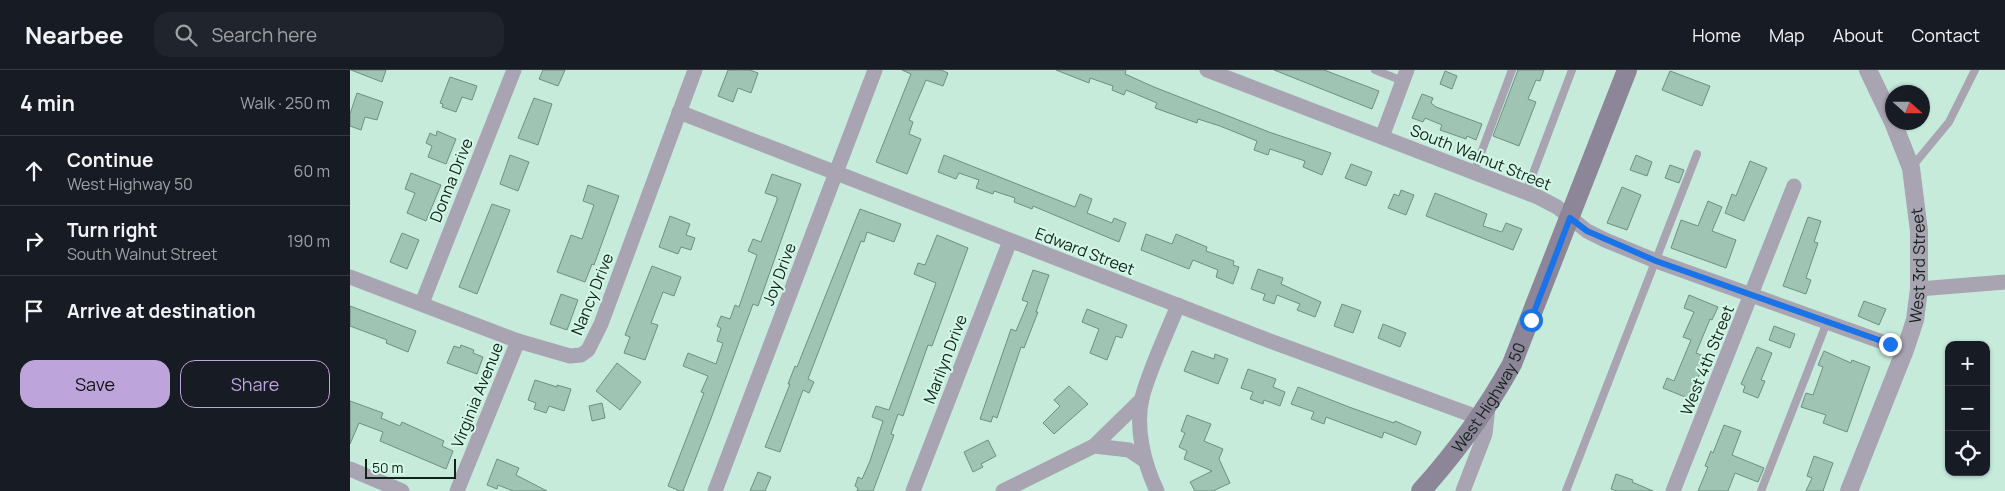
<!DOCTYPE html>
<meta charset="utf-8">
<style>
:root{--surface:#171b24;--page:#20242c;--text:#f1f3f6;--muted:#9ea1a6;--line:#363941;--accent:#bda4db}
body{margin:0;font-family:Manrope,sans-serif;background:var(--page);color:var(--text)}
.controls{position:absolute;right:15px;bottom:15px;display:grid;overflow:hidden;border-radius:10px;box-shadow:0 1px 4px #0004}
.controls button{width:45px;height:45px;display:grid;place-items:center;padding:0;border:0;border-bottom:1px solid var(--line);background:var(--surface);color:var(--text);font:25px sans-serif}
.compass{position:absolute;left:1535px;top:15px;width:45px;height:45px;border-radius:50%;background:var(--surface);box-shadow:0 1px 4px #0004;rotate:111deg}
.scale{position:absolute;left:15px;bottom:12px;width:91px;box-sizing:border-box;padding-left:5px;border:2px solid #13211b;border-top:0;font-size:14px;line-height:18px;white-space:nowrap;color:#13211b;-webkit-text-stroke:4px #d3f8e8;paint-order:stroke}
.stop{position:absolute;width:15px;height:15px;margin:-11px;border:4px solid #1a73e8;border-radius:50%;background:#fff}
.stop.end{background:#1a73e8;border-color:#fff;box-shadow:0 1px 5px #0008}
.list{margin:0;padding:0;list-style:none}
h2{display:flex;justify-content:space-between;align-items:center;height:65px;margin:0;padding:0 20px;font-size:21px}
h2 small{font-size:16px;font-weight:400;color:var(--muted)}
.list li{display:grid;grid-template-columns:32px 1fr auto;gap:15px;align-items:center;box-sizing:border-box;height:70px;padding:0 20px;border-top:1px solid var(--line)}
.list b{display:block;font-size:19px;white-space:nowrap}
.list p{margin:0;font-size:16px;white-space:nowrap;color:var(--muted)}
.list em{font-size:16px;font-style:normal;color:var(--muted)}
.actions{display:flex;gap:10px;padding:15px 20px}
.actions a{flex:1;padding:11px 0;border:1px solid var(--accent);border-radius:15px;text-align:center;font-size:18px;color:var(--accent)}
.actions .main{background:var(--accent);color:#111}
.icon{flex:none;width:28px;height:28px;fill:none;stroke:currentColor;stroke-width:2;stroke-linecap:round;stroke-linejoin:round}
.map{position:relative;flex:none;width:1655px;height:421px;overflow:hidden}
header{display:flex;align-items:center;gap:30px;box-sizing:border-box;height:70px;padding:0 25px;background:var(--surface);border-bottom:1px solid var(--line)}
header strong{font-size:24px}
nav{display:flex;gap:28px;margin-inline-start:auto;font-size:18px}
.search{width:350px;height:45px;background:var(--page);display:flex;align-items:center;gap:12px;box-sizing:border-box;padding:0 18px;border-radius:15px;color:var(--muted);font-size:19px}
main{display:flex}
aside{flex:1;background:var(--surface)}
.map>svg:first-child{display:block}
.building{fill:#a0c4b4;stroke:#6d9081}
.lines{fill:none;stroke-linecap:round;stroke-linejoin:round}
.service{stroke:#a8a4b1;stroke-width:8}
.minor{stroke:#a8a4b1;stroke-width:15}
.tertiary{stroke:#a8a4b1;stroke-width:18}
.secondary{stroke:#8d8699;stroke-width:20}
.route{stroke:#1a73e8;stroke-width:6}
.labels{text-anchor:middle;stroke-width:4;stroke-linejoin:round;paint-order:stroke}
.street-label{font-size:16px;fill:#13211b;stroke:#d3f8e8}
</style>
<header>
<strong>Nearbee</strong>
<div class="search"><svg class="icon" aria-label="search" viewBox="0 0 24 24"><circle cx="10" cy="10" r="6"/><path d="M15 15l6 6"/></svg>Search here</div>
<nav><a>Home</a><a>Map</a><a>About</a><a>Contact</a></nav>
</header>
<main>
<aside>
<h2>4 min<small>Walk · 250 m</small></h2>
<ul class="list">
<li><svg class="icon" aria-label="ahead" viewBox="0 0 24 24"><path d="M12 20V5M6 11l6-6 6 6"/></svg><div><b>Continue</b><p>West Highway 50</p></div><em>60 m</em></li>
<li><svg class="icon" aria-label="right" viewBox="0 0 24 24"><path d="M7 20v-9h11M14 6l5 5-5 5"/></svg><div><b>Turn right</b><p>South Walnut Street</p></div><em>190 m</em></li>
<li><svg class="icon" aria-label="arrive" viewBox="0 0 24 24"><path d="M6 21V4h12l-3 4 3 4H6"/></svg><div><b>Arrive at destination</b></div></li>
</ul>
<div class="actions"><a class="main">Save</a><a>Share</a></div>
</aside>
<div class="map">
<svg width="1655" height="421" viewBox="0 0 1655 421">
<rect width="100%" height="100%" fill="#c6ebdb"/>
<g class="building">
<polygon points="1,0 36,0 32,12"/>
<polygon points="193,0 215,0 208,16 189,9"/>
<polygon points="378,0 400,0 408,3 401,23 388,18 383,32 368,26"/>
<polygon points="552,0 591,0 598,3 593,16 576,10 559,50 563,52 559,64 571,69 557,104 526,92 561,4"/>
<polygon points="706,0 776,0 775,4 804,17 919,62 981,83 972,105 953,97 955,91 920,79 918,85 904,80 907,71 870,56 848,49 847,53 805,38 807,33 776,20 774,25 762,20 763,16 740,8 739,13"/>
<polygon points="924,0 974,0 1029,21 1022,39"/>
<polygon points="1168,0 1194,0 1190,11 1186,10 1178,29 1186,32 1169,76 1143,66"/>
<polygon points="1095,1 1107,6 1102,19 1090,14"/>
<polygon points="1320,1 1360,16 1352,36 1312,20"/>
<polygon points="100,7 127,16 122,30 112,27 106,42 92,37 93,34 90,33"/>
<polygon points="7,23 33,32 27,50 15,47 11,60 0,56 0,44"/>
<polygon points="1072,24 1083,28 1081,33 1086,37 1132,54 1126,70 1117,66 1116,69 1090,60 1092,55 1075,48 1073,52 1062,48"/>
<polygon points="184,28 202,34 188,75 168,68"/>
<polygon points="87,61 106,69 96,94 78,87 82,76 76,73 80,63 86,66"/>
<polygon points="160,85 179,92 168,121 150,114"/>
<polygon points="594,85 725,137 730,124 742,129 737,143 762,153 764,148 776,153 769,172 683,136 682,139 664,132 665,128 644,121 643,124 626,118 629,110 609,103 606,109 588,102"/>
<polygon points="1286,85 1302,92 1297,106 1280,100"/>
<polygon points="1400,91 1417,98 1394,151 1375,143 1382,124 1386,126"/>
<polygon points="1001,94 1022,102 1016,116 995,108"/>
<polygon points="1320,95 1334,100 1329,113 1315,108"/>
<polygon points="61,103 91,115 76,151 57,143 65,123 55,119"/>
<polygon points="422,104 451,114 408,236 403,234 360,351 333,421 330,421 318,416 354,323 351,322 358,306 333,296 338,283 366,294 373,273 367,271 371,258 367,256 371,246 380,249 385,235 389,237 407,185 398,181 403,169 411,172 427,130 427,127 415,123"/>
<polygon points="238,115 269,126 244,195 242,194 235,212 207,202 221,165 232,169 244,135 233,131"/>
<polygon points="1272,117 1291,125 1277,160 1257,153"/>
<polygon points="1051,120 1064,125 1056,145 1038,138 1044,124 1049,126"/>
<polygon points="1085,123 1137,144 1133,156 1152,162 1156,153 1172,159 1163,180 1076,146"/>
<polygon points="1358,131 1372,137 1362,161 1386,170 1376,198 1321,178 1331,150 1348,156"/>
<polygon points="142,134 160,140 127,224 109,217"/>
<polygon points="510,139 551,154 544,172 517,162 514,172 511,171 458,309 464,312 459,323 453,320 430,382 415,377 440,314 438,314 445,296 447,297"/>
<polygon points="320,146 340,154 336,165 345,168 341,180 331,177 328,184 309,177"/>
<polygon points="1458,147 1471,151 1464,172 1468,173 1456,208 1461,210 1456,224 1433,216"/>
<polygon points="52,163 69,170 57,199 40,192"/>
<polygon points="796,164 822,174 826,164 857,177 856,181 884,191 883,195 889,197 883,214 866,207 868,200 843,190 839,199 791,180"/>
<polygon points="587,165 618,178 582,276 578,275 553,346 548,344 541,364 544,365 523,421 507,421 508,418 505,416 508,407 512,409 520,391 533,351 522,347 526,336 539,340 586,213 564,204 568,193 575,195"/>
<polygon points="302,196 331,207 324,226 313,222 301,253 308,255 295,290 274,283 280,267 275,265"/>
<polygon points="908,199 933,208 931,214 971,232 965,247 947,240 950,234 927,225 924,234 913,230 915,224 901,219"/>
<polygon points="683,200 699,205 686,242 688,242 674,278 671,277 647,348 643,346 641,352 630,349 661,259 666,261 678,232 672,230"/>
<polygon points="211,224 228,230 217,260 200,254"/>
<polygon points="1339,225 1368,237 1362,250 1360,249 1346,283 1356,287 1340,329 1313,318 1317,308 1324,311 1341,270 1333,267 1344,242 1334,238"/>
<polygon points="1514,231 1536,239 1529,255 1508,246"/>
<polygon points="992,234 1011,241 1003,263 984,256"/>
<polygon points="0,236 66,261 58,282 36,273 37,270 0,256"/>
<polygon points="737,239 777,255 772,268 766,266 757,290 740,283 749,259 732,252"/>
<polygon points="1033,254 1056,263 1050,277 1028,268"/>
<polygon points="1424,256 1445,264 1440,278 1419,270"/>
<polygon points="111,275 124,280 123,283 133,287 127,304 97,293 104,276 110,278"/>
<polygon points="1407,277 1422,283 1411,310 1415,311 1408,328 1393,322 1395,316 1391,314"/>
<polygon points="842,281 864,289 865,284 878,289 868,314 834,301"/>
<polygon points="1474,281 1501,293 1502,290 1520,297 1497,362 1473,353 1476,345 1451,337 1456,323 1463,325 1473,297 1468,295"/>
<polygon points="267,293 291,312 270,340 246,321"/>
<polygon points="898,299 926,309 923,317 935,322 930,336 914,330 913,334 900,329 903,322 891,318"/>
<polygon points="185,310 207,317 207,315 221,319 214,341 199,336 196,343 184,339 186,333 178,330"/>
<polygon points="719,316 738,334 704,364 693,353 710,336 704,330"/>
<polygon points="948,317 999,337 1044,353 1045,351 1071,362 1066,375 1034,362 1032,368 976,347 974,354 961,349 964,342 941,334"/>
<polygon points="0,331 33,343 31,348 50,356 52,352 94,371 92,376 103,381 96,399 30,371 33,362 9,353 0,374"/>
<polygon points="252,333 255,348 242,351 239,336"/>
<polygon points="837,345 861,354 854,371 873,379 869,389 880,413 863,421 845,421 840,412 862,401 834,389 837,381 829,377 835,363 831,361"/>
<polygon points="1374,355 1391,361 1382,385 1414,398 1408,412 1385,403 1378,421 1348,421 1358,397 1355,396 1361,381 1363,383"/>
<polygon points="638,370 646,386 631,394 633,397 623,402 614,382"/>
<polygon points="1464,386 1483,393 1473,421 1456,421 1462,408 1457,406"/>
<polygon points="147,389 169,398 166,405 197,421 163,421 148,415 147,419 137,415"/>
<polygon points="408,402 421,407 415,421 400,421"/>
<polygon points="1266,404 1283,410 1282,412 1303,421 1267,421 1261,419"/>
</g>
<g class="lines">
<g class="service">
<polyline points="1025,0 1053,11"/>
<polyline points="1561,98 1599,52 1625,0"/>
<polyline points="1124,102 1162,0"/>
<polyline points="1176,122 1222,0"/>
<polyline points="1216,421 1347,84"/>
<polyline points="1411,421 1477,252"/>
</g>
<g class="minor">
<polyline points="857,0 1188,127 1207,137 1237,161 1255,170 1306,191 1555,280"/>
<polyline points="329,42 920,271 1130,348"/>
<polyline points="1032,67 1057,0"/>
<polyline points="0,207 168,271 220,286 231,285 238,280 251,254 345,0"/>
<polyline points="1569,219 1655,212"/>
<polyline points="72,233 164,0"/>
<polyline points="744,376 779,380 794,390"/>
<polyline points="0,399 52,421"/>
<polyline points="107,421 168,271"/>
<polyline points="365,421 525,0"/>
<polyline points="563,421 660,171"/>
<polyline points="653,421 744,376 792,329"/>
<path d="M807 421C794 394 785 358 792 328 799 300 817 263 828 235"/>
<polyline points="1113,421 1135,364 1138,337"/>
<polyline points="1323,421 1444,116"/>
</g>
<g class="tertiary">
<polyline points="1518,0 1542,50"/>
<path id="s1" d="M1499 421 1555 280 1565 250 1569 219V161L1561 98 1543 52"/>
</g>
<path class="secondary" id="s2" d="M1071 421C1107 381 1136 341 1162 294L1277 0"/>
</g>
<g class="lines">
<polyline class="route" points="1181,250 1220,148 1237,161 1306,191 1540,274"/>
</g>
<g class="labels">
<g class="street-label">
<text transform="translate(1131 87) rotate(22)" y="6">South Walnut Street</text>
<text transform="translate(101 110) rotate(-68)" y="6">Donna Drive</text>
<text transform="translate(735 181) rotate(21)" y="6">Edward Street</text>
<text dy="6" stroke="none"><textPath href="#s1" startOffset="238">West 3rd Street</textPath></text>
<text transform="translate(429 204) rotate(-69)" y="6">Joy Drive</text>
<text transform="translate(242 224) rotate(-68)" y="6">Nancy Drive</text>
<text transform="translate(595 289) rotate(-69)" y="6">Marilyn Drive</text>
<text transform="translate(1357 290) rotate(-68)" y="6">West 4th Street</text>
<text transform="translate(127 325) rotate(-68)" y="6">Virginia Avenue</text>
<text dy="6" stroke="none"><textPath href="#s2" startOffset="116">West Highway 50</textPath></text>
</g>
</g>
</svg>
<div class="controls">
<button>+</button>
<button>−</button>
<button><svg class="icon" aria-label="locate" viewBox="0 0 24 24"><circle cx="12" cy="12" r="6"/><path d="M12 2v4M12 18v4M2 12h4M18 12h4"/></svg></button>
</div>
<svg class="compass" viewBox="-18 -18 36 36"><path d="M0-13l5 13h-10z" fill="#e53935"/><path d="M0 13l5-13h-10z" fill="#9ea1a6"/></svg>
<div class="scale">50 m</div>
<div class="stop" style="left:1181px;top:250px"></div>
<div class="stop end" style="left:1540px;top:274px"></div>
</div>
</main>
